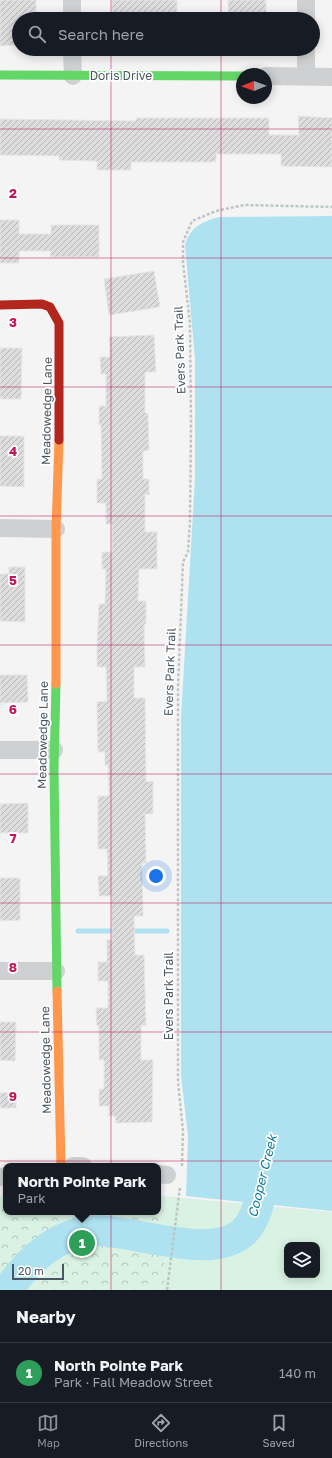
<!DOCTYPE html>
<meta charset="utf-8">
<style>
:root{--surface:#171b24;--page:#20242c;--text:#f1f3f6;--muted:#9ea1a6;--line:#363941;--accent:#8c9099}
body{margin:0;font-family:"Golos Text",sans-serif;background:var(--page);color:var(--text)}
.controls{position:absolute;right:12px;bottom:12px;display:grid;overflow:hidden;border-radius:8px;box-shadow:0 2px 10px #0003}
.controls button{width:36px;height:36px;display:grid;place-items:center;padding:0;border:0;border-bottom:1px solid var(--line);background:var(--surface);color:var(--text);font:20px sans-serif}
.compass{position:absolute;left:236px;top:68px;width:36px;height:36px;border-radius:50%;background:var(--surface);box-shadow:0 2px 10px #0003;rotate:269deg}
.scale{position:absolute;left:12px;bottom:10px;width:52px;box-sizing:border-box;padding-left:4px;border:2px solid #4a5661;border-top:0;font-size:11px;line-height:14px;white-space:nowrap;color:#4a5661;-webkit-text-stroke:3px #fff;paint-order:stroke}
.you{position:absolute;left:156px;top:876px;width:14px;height:14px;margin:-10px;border:3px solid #fff;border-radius:50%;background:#1a73e8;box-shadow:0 0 0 6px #1a73e833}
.badge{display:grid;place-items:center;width:26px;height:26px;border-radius:50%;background:var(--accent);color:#fff;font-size:13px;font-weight:700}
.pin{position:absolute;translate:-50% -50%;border:2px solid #fff;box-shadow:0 1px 4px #0006}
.popup{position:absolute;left:3px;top:1163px;width:158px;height:52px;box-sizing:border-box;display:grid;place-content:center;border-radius:8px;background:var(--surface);filter:drop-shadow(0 1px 3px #0005);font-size:13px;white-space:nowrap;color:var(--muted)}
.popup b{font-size:15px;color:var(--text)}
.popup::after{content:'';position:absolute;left:50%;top:100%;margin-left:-8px;border:8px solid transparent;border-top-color:var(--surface)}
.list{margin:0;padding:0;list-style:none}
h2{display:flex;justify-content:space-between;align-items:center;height:52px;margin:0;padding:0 16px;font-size:17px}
h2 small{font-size:13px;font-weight:400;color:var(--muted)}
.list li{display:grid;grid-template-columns:26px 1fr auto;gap:12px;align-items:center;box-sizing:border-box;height:60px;padding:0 16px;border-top:1px solid var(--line)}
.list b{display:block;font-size:15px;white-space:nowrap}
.list p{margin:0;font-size:13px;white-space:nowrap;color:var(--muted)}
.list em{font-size:13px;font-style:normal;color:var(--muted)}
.icon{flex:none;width:22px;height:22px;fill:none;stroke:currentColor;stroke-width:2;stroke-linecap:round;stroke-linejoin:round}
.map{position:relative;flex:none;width:332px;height:1290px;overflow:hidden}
.search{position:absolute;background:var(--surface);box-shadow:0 2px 10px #0003;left:12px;right:12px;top:12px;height:44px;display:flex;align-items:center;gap:10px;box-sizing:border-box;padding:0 14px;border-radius:22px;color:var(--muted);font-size:15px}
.sheet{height:112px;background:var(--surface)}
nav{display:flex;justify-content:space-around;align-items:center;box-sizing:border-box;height:56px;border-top:1px solid var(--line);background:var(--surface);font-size:11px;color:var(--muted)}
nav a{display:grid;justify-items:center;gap:2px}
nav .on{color:var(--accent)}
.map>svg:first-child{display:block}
.grass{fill:#d9f2e3;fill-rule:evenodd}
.forest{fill:url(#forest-crowns)}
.water{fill:#aee2f0}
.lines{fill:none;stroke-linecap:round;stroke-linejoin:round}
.stream{stroke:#aee2f0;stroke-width:5}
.river{stroke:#aee2f0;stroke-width:31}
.building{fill:url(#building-hatch);stroke:#e5e6e7}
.path{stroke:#bcc7c4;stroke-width:2.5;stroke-dasharray:3 2;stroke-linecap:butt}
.street{stroke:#ced0d2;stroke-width:18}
.fast{stroke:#63d668;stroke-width:9}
.slow{stroke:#ff974d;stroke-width:9}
.jam{stroke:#b3261e;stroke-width:9}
.grid{fill:none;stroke:#c2185b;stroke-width:1;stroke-opacity:0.55}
.labels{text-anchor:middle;stroke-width:3.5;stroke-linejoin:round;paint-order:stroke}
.street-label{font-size:12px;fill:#4a5661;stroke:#fff}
.water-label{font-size:13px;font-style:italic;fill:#0c7c9b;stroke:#fff}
.grid-label{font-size:13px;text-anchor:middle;font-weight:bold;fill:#c2185b;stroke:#fff;stroke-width:3.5;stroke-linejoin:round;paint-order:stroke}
</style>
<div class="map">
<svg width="332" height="1290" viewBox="0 0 332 1290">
<defs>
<pattern id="forest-crowns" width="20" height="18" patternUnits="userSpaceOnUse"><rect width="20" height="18" fill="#d9f2e3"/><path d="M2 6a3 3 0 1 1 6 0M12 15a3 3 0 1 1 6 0" fill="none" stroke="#b2c7bb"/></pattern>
<pattern id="building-hatch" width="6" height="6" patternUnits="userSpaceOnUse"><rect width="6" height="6" fill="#ddddde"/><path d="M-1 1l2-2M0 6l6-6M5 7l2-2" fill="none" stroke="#b5b6b7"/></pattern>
</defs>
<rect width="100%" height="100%" fill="#f4f4f4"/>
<path class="grass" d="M162 1196 332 1212V1290H165ZM287 1245H317V1275H287Z"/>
<polygon class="forest" points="6,1195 6,1212 158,1212 158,1195 162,1196 165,1290 0,1290 0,1197"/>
<path class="water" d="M332 216V1211L186 1196 188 1136 181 1076V717L195 478V359L185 245C190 227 203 221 220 217Z"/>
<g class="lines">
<g class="stream">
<polyline points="78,931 117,931"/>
<polyline points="129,931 167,931"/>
</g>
<path class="river" d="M8 1290C27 1261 56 1234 93 1231 132 1228 218 1266 248 1227 261 1210 262 1183 265 1163"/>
</g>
<g class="building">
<polygon points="0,0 36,0 36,19 19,19 19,45 0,46"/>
<polygon points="112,0 177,0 177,12 112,14"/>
<polygon points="228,0 266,0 266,19 229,19"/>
<polygon points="298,116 332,118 332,167 281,166 281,154 216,154 216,162 131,162 131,170 97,170 97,161 59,160 59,156 0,155 0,119 136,121 136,118 269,118 269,135 299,135"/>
<polygon points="0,220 19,220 19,234 51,234 51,225 99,225 99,257 50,257 51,251 19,251 19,263 0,263"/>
<polygon points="154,271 160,307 109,315 104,279"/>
<polygon points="154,335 156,372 145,372 145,413 148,414 149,450 143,451 143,479 149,479 149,495 145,494 145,532 157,532 157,569 139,569 138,601 146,601 146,624 144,624 145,667 134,667 134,698 145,698 146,782 153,781 153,814 145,814 146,863 142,863 143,916 134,916 135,955 144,955 146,1025 141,1026 141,1060 153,1060 152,1122 116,1123 115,1116 109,1116 109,1106 99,1106 99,1089 104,1089 104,1060 99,1060 99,1026 97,1026 96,1008 108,1008 108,981 98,981 98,962 107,962 107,940 112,940 111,896 99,896 98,876 108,876 107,849 98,849 98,796 109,796 108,765 105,765 105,752 98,752 97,702 107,701 106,667 97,667 97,647 99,604 105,604 106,569 102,569 102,552 112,552 112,524 106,524 106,503 97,503 97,479 102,479 101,425 99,425 99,406 106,406 106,374 101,374 100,357 110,357 109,337"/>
<polygon points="0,348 22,348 21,399 0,399"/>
<polygon points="0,436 24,436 24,487 0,486"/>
<polygon points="9,567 25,567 25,622 0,621 0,574 9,574"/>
<polygon points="0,675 27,675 28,702 0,703"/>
<polygon points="28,803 28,833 0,833 0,804"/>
<polygon points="0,878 20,878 20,920 0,921"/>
<polygon points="0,1022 16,1022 15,1061 0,1060"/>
<polygon points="16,1092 16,1108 0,1108 0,1093"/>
</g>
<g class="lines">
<g class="path">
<polyline points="182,1166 183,1131 178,1082 178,688 183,562 188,552 190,521 191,422 190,323 183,263 183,242 192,221 216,211 244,205 332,207"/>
<polyline points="167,1290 180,1187"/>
</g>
<g class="street">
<polyline points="72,0 72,19"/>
<polyline points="306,0 306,19"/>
<polyline points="72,49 73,76"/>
<polyline points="306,49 306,76"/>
<polyline points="266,76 332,77"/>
<polyline points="0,528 56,529"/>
<polyline points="0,750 54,750"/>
<polyline points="0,971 56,971"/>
<polyline points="73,1166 83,1166"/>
<polyline points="158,1174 167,1175"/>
<polyline points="0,1177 6,1176"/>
</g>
<g class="fast">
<polyline points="0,75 242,76"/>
<polyline points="56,684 54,768 57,991"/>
</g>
<g class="slow">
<polyline points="56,684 56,529 59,440"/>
<polyline points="57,991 61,1166"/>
</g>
<polyline class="jam" points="0,305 42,304 50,307 59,323 59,440"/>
</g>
<path class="grid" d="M111 0V19M221 0V19M111 49V1290M221 49V1290M0 129H332M0 258H332M0 387H332M0 516H332M0 645H332M0 774H332M0 903H332M0 1032H332M0 1161H332"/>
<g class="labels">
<g class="street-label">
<text x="121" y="80">Doris Drive</text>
<text transform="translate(180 350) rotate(-92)" y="4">Evers Park Trail</text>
<text transform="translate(47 411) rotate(-89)" y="4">Meadowedge Lane</text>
<text transform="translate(170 672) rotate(-88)" y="4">Evers Park Trail</text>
<text transform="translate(43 735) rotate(-89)" y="4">Meadowedge Lane</text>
<text transform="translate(169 996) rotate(-90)" y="4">Evers Park Trail</text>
<text transform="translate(46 1060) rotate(-91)" y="4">Meadowedge Lane</text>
</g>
<g class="water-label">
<text transform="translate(262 1176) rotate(-76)" y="5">Cooper Creek</text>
</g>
</g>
<g class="grid-label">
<text x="13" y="198">2</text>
<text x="13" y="327">3</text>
<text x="13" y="456">4</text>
<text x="13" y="585">5</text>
<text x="13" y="714">6</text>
<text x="13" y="843">7</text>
<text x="13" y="972">8</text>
<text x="13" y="1101">9</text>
</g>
</svg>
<div class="controls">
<button><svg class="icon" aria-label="layers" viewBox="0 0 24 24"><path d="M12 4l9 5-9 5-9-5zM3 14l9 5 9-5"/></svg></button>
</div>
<svg class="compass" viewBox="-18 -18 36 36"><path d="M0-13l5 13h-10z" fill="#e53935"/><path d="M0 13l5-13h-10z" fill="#9ea1a6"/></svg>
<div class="scale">20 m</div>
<div class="you"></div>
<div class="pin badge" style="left:82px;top:1243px;background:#2e9e5b">1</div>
<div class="popup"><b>North Pointe Park</b>Park</div>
<div class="search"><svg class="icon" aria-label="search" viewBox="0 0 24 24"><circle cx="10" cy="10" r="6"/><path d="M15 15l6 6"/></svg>Search here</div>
</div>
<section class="sheet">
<h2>Nearby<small></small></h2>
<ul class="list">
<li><span class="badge" style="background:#2e9e5b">1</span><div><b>North Pointe Park</b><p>Park · Fall Meadow Street</p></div><em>140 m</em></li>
</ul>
</section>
<nav>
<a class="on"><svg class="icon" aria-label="map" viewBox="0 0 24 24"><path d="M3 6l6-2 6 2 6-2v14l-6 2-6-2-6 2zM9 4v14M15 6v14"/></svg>Map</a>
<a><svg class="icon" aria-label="directions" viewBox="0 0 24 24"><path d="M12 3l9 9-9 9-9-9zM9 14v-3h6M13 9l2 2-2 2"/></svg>Directions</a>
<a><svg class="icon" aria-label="saved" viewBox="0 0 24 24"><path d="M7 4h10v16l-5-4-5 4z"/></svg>Saved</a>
</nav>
